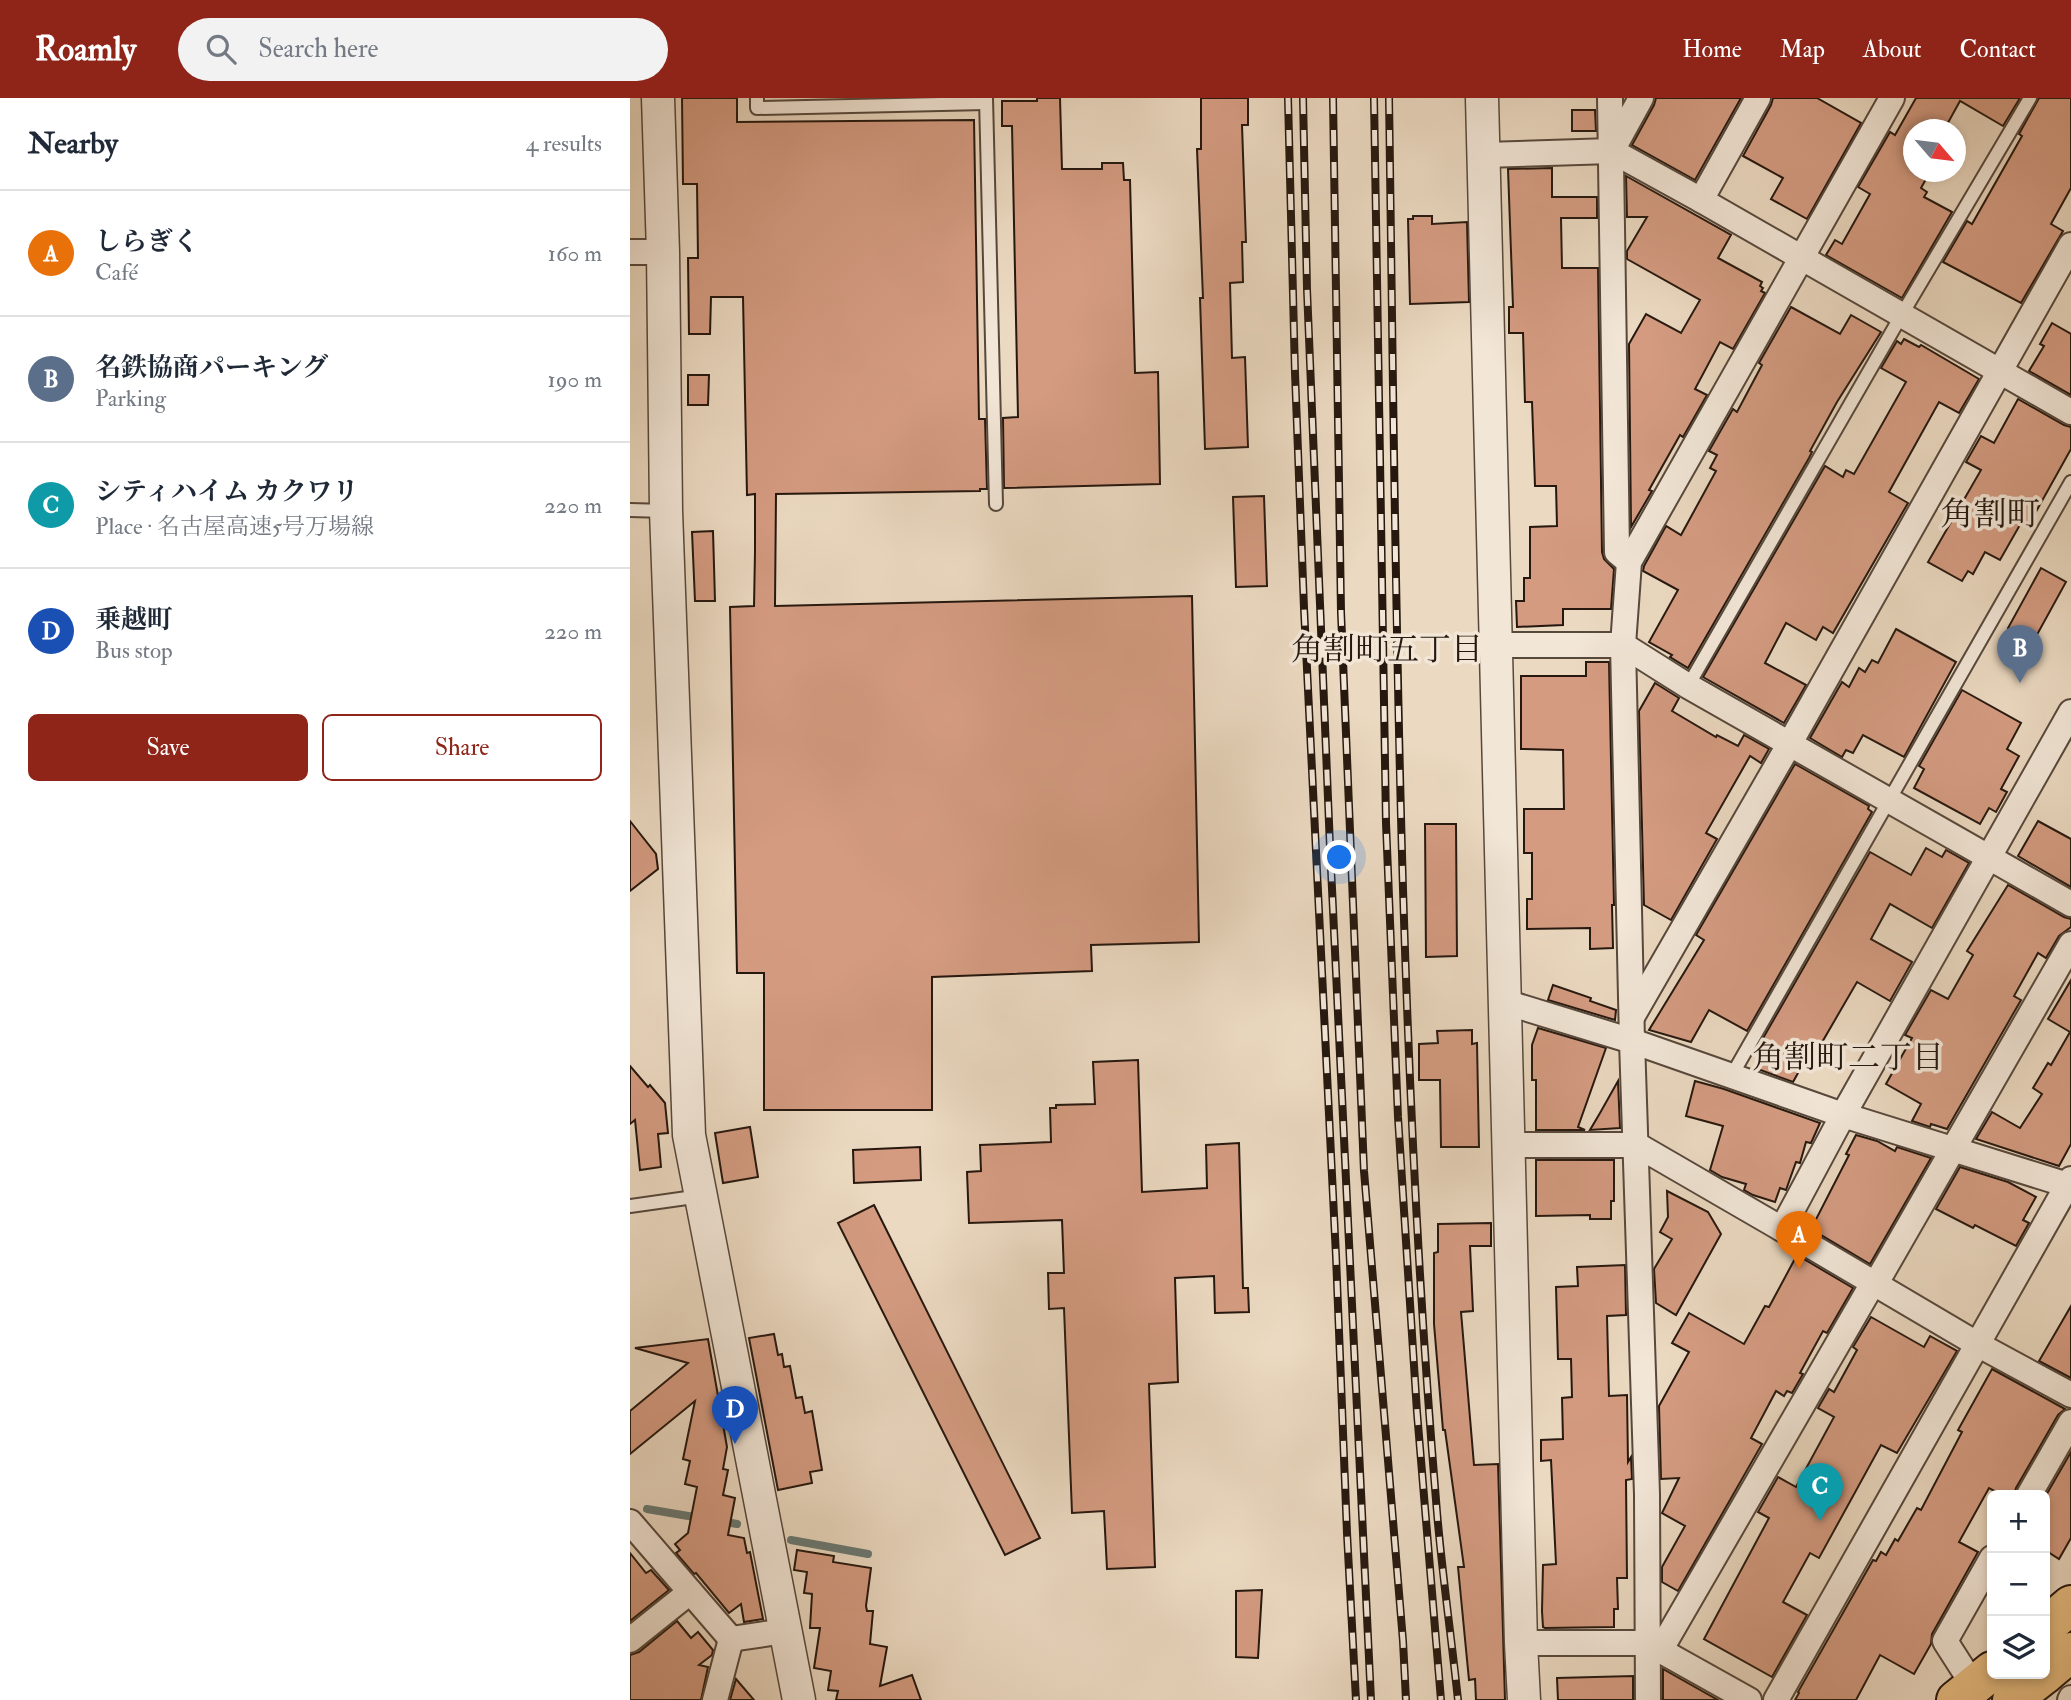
<!DOCTYPE html>
<meta charset="utf-8">
<style>
:root{--surface:#fff;--page:#f2f2f3;--text:#1f2937;--muted:#747a83;--line:#e0e1e3;--accent:#8f2418}
body{margin:0;font-family:"IM FELL Double Pica","Noto Serif JP",serif;background:var(--page);color:var(--text)}
.controls{position:absolute;right:21px;bottom:21px;display:grid;overflow:hidden;border-radius:10px;box-shadow:0 4px 10px #0003}
.controls button{width:63px;height:63px;display:grid;place-items:center;padding:0;border:0;border-bottom:2px solid var(--line);background:var(--surface);color:var(--text);font:35px sans-serif}
.compass{position:absolute;left:1273px;top:21px;width:63px;height:63px;border-radius:50%;background:var(--surface);box-shadow:0 4px 10px #0003;rotate:118deg}
.you{position:absolute;left:710px;top:760px;width:24px;height:24px;margin:-18px;border:5px solid #fff;border-radius:50%;background:#1a73e8;box-shadow:0 0 0 10px #1a73e833}
.badge{display:grid;place-items:center;width:46px;height:46px;border-radius:50%;background:var(--accent);color:#fff;font-size:23px;font-weight:700}
.pin{position:absolute;translate:-50% -58px;filter:drop-shadow(0 2px 4px #0008)}
.pin::after{content:'';position:absolute;top:37px;width:24px;height:21px;background:inherit;clip-path:polygon(0 0,100% 0,50% 100%)}
.list{margin:0;padding:0;list-style:none}
h2{display:flex;justify-content:space-between;align-items:center;height:91px;margin:0;padding:0 28px;font-size:30px}
h2 small{font-size:23px;font-weight:400;color:var(--muted)}
.list li{display:grid;grid-template-columns:46px 1fr auto;gap:21px;align-items:center;box-sizing:border-box;height:126px;padding:0 28px;border-top:2px solid var(--line)}
.list b{display:block;font-size:26px;white-space:nowrap}
.list p{margin:0;font-size:23px;white-space:nowrap;color:var(--muted)}
.list em{font-size:23px;font-style:normal;color:var(--muted)}
.actions{display:flex;gap:14px;padding:21px 28px}
.actions a{flex:1;padding:16px 0;border:2px solid var(--accent);border-radius:10px;text-align:center;font-size:24px;color:var(--accent)}
.actions .main{background:var(--accent);color:#fff}
.icon{flex:none;width:38px;height:38px;fill:none;stroke:currentColor;stroke-width:2;stroke-linecap:round;stroke-linejoin:round}
.map{position:relative;flex:none;width:1441px;height:1602px;overflow:hidden}
header{display:flex;align-items:center;gap:42px;box-sizing:border-box;height:98px;padding:0 35px;background:var(--accent);color:#fff}
header strong{font-size:33px}
nav{display:flex;gap:38px;margin-inline-start:auto;font-size:24px}
.search{width:490px;height:63px;background:var(--page);display:flex;align-items:center;gap:18px;box-sizing:border-box;padding:0 24px;border-radius:38px;color:var(--muted);font-size:26px}
main{display:flex}
aside{flex:1;background:var(--surface)}
.map>svg:first-child{display:block}
.lines{fill:none;stroke-linecap:round;stroke-linejoin:round}
.stream{stroke:#6a7973;stroke-width:8}
.building{fill:#d49b81;stroke:#26180f;stroke-width:2}
.service-casing{stroke:#57483c;stroke-width:16}
.minor-casing{stroke:#57483c;stroke-width:28}
.tertiary-casing{stroke:#57483c;stroke-width:35}
.motorway-casing{stroke:#26180f;stroke-width:42}
.service{stroke:#f2e6d7;stroke-width:12}
.minor{stroke:#f2e6d7;stroke-width:24}
.tertiary{stroke:#f2e6d7;stroke-width:32}
.motorway{stroke:#e6bc80;stroke-width:38}
.rail-casing{stroke:#26180f;stroke-width:8}
.rail{stroke:#f2e6d7;stroke-width:5;stroke-dasharray:16;stroke-linecap:butt}
.labels{text-anchor:middle;stroke-width:7;stroke-linejoin:round;paint-order:stroke}
.neighbourhood-label{font-size:32px;fill:#26180f;stroke:#f2e6d7}
.quarter-label{font-size:33px;fill:#26180f;stroke:#f2e6d7}
</style>
<header>
<strong>Roamly</strong>
<div class="search"><svg class="icon" aria-label="search" viewBox="0 0 24 24"><circle cx="10" cy="10" r="6"/><path d="M15 15l6 6"/></svg>Search here</div>
<nav><a>Home</a><a>Map</a><a>About</a><a>Contact</a></nav>
</header>
<main>
<aside>
<h2>Nearby<small>4 results</small></h2>
<ul class="list">
<li><span class="badge" style="background:#e8710a">A</span><div><b>しらぎく</b><p>Café</p></div><em>160 m</em></li>
<li><span class="badge" style="background:#5c6f8a">B</span><div><b>名鉄協商パーキング</b><p>Parking</p></div><em>190 m</em></li>
<li><span class="badge" style="background:#0f9aa8">C</span><div><b>シティハイム カクワリ</b><p>Place · 名古屋高速5号万場線</p></div><em>220 m</em></li>
<li><span class="badge" style="background:#1a4fb4">D</span><div><b>乗越町</b><p>Bus stop</p></div><em>220 m</em></li>
</ul>
<div class="actions"><a class="main">Save</a><a>Share</a></div>
</aside>
<div class="map">
<svg width="1441" height="1602" viewBox="0 0 1441 1602">
<rect width="100%" height="100%" fill="#ebd9c1"/>
<filter id="stains"><feTurbulence type="fractalNoise" baseFrequency=".00286" numOctaves="4"/><feColorMatrix values="0 0 0 0 .2 0 0 0 0 .09 0 0 0 0 .02 0 0 0 .5 -.17"/></filter>
<radialGradient id="worn" r=".72"><stop offset=".6" stop-color="#630" stop-opacity="0"/><stop offset="1" stop-color="#630" stop-opacity=".3"/></radialGradient>
<g class="lines">
<g class="stream">
<polyline points="17,1411 70,1420"/>
<polyline points="90,1423 107,1426"/>
<polyline points="161,1442 238,1456"/>
</g>
</g>
<g class="building">
<polygon points="52,0 107,0 107,24 344,22 349,321 355,321 357,391 350,391 350,393 146,396 145,508 562,498 569,844 461,847 462,873 302,879 302,1012 134,1012 134,875 107,875 100,509 124,508 125,454 125,396 117,397 113,199 81,199 80,236 59,236 58,160 68,160 67,86 53,86"/>
<polygon points="407,0 430,0 432,71 472,71 472,65 493,65 494,82 500,82 505,275 528,274 530,386 374,390 373,320 388,319 382,28 372,28 372,3 407,3"/>
<polygon points="571,0 618,0 618,27 612,27 616,144 612,144 613,184 600,185 602,260 615,259 618,349 575,351 570,200 573,200 567,51 571,51"/>
<polygon points="1026,0 1111,0 1065,82 1002,47 1024,7"/>
<polygon points="1143,0 1187,0 1231,25 1177,121 1141,101 1153,80 1113,58 1141,7"/>
<polygon points="1286,0 1390,0 1373,28 1330,3 1314,32 1284,32 1284,74 1300,74 1291,90 1297,94 1294,99 1322,114 1272,200 1196,157 1205,142 1212,146 1240,96 1228,89 1260,34 1265,37"/>
<polygon points="1409,0 1441,0 1441,90 1421,126 1433,133 1391,205 1313,164 1337,123 1342,126 1392,38 1389,36"/>
<polygon points="942,12 965,12 966,33 942,33"/>
<polygon points="922,70 922,99 967,99 967,120 931,120 932,170 968,170 972,454 974,461 984,471 981,511 933,511 933,527 887,529 886,503 894,503 894,480 900,480 900,429 927,428 926,388 905,388 902,304 895,304 893,235 879,235 879,209 883,209 878,71"/>
<polygon points="996,78 1101,137 1088,160 1132,184 1130,188 1133,190 1131,193 1135,195 1103,251 1090,244 1065,291 1077,297 1053,339 1050,337 1019,392 1022,393 1001,429 999,246 1016,216 1051,235 1070,202 997,161 997,153 1017,119 997,119"/>
<polygon points="783,118 802,118 802,126 837,124 839,204 780,206 778,121 783,121"/>
<polygon points="1161,209 1210,236 1221,217 1251,234 1207,304 1180,353 1182,354 1179,360 1058,570 1040,559 1042,557 1019,544 1048,492 1013,473 1014,468 1036,428 1051,437 1086,373 1080,370 1087,357 1079,353 1103,311 1107,314 1132,267 1129,265"/>
<polygon points="1422,225 1441,236 1441,297 1399,273 1414,248 1410,246"/>
<polygon points="1274,241 1289,249 1291,247 1349,281 1329,315 1309,304 1259,394 1278,405 1203,535 1193,529 1186,542 1156,525 1135,565 1176,587 1154,625 1073,579 1195,368 1213,379 1216,372 1224,376 1276,284 1251,270 1267,243 1271,246"/>
<polygon points="58,277 79,277 78,307 58,307"/>
<polygon points="1388,301 1434,327 1441,329 1441,351 1398,428 1391,425 1370,462 1355,454 1343,476 1338,473 1332,483 1298,464 1351,372 1336,364 1351,338 1364,345"/>
<polygon points="634,398 637,488 606,489 603,399"/>
<polygon points="83,433 85,503 65,503 62,434"/>
<polygon points="1411,470 1436,484 1403,544 1378,530"/>
<polygon points="1266,531 1326,564 1274,659 1233,637 1223,655 1216,652 1212,659 1180,640 1212,584 1219,589 1229,570 1235,574 1242,562 1248,565"/>
<polygon points="956,564 979,564 984,807 982,807 983,850 960,851 960,830 897,831 897,801 902,801 902,755 894,755 894,711 934,711 933,652 891,651 891,578 956,578"/>
<polygon points="1025,585 1049,600 1042,613 1086,639 1087,637 1108,648 1114,637 1139,651 1131,665 1120,658 1076,735 1087,741 1041,822 1014,807 1009,613"/>
<polygon points="1332,592 1391,625 1377,651 1389,658 1371,691 1377,694 1366,714 1359,710 1350,726 1284,690 1294,671 1289,668"/>
<polygon points="1165,666 1239,708 1238,711 1242,714 1117,933 1079,912 1061,944 1019,932 1074,842 1066,837"/>
<polygon points="0,723 26,756 28,771 0,793"/>
<polygon points="1408,723 1441,741 1441,789 1388,758"/>
<polygon points="795,726 826,726 827,858 796,859"/>
<polygon points="1296,750 1312,759 1316,752 1339,765 1302,830 1260,806 1241,841 1282,864 1260,903 1227,884 1191,946 1186,943 1163,984 1125,970 1139,946 1132,942 1240,754 1281,777"/>
<polygon points="1378,787 1434,819 1441,821 1441,829 1429,838 1416,860 1408,855 1384,898 1391,902 1317,1031 1301,1026 1300,1029 1282,1023 1291,1006 1256,986 1282,940 1275,937 1301,892 1318,901 1343,857 1337,853"/>
<polygon points="1441,882 1441,1046 1429,1068 1346,1041 1362,1014 1390,1030 1412,996 1403,990 1418,965 1421,967 1440,934 1418,921"/>
<polygon points="923,887 961,900 960,903 986,912 985,922 918,902"/>
<polygon points="908,930 976,950 948,1029 955,1032 906,1032 906,982 902,982 902,947"/>
<polygon points="842,932 842,946 847,945 849,1049 811,1049 810,982 789,982 789,946 808,945 807,933"/>
<polygon points="508,962 512,1094 577,1090 576,1047 609,1045 613,1190 618,1190 619,1214 585,1215 584,1178 545,1180 548,1284 519,1286 525,1469 477,1471 474,1413 442,1415 434,1210 419,1211 418,1175 434,1175 432,1122 339,1125 337,1074 351,1073 350,1047 421,1044 420,1010 426,1010 426,1007 465,1006 463,964"/>
<polygon points="0,968 18,989 20,987 35,1005 38,1035 28,1036 31,1069 10,1072 5,1022 0,1026"/>
<polygon points="988,983 990,1030 960,1032 970,1015"/>
<polygon points="1065,983 1094,991 1190,1025 1181,1045 1176,1044 1170,1065 1166,1064 1156,1092 1150,1090 1145,1104 1123,1097 1114,1092 1116,1086 1092,1079 1080,1072 1093,1028 1056,1018"/>
<polygon points="120,1029 128,1079 93,1085 85,1035"/>
<polygon points="1226,1037 1247,1043 1265,1053 1267,1049 1301,1060 1240,1166 1181,1131 1219,1057 1216,1056"/>
<polygon points="290,1049 291,1082 224,1085 223,1052"/>
<polygon points="906,1062 984,1062 984,1103 981,1103 981,1121 960,1121 960,1117 906,1118"/>
<polygon points="1330,1069 1378,1084 1406,1099 1393,1122 1399,1125 1386,1148 1345,1127 1343,1130 1306,1111"/>
<polygon points="1037,1093 1078,1114 1091,1136 1046,1217 1026,1205 1024,1171 1042,1141 1030,1134 1038,1119"/>
<polygon points="244,1107 410,1440 375,1457 208,1125"/>
<polygon points="861,1125 861,1148 840,1148 843,1213 831,1214 844,1367 868,1366 875,1602 846,1602 845,1581 839,1582 828,1469 834,1469 815,1332 813,1332 804,1226 804,1155 808,1154 808,1126"/>
<polygon points="1167,1157 1223,1190 1197,1235 1193,1233 1170,1275 1173,1276 1162,1295 1157,1293 1154,1298 1146,1293 1121,1340 1132,1346 1048,1493 1032,1484 1032,1469 1055,1428 1032,1415 1049,1380 1031,1381 1029,1308 1059,1254 1042,1245 1059,1215 1114,1246 1135,1208 1139,1209"/>
<polygon points="995,1167 996,1217 977,1218 979,1298 997,1297 998,1364 1001,1359 1002,1381 996,1382 997,1480 987,1480 988,1511 984,1511 984,1529 915,1530 913,1529 912,1513 913,1467 926,1466 921,1362 911,1363 911,1342 933,1341 932,1300 942,1299 941,1261 928,1261 926,1189 948,1188 947,1169"/>
<polygon points="1441,1208 1441,1280 1409,1263"/>
<polygon points="1241,1219 1294,1249 1300,1238 1327,1253 1267,1355 1251,1347 1189,1460 1180,1455 1153,1504 1177,1517 1142,1579 1074,1541 1139,1420 1128,1414 1148,1379 1166,1389 1204,1319 1188,1310 1199,1291 1204,1294 1227,1252 1223,1249"/>
<polygon points="144,1236 148,1257 152,1256 154,1269 160,1268 166,1300 172,1299 175,1315 182,1313 192,1372 180,1374 182,1385 148,1392 119,1240"/>
<polygon points="78,1241 97,1349 93,1371 98,1372 93,1397 105,1400 98,1437 114,1440 117,1455 120,1454 133,1521 114,1524 111,1506 99,1515 66,1475 64,1476 46,1455 50,1452 45,1446 58,1435 67,1389 55,1386 60,1363 53,1361 65,1303 0,1356 0,1313 58,1265 5,1250"/>
<polygon points="1362,1271 1435,1311 1428,1317 1386,1390 1384,1397 1372,1397 1359,1390 1329,1444 1348,1454 1302,1536 1301,1546 1284,1576 1250,1557 1226,1602 1165,1602 1169,1595 1168,1594 1243,1462 1246,1463 1251,1454 1256,1457 1265,1441 1268,1443 1287,1410 1291,1412 1332,1334 1328,1332"/>
<polygon points="1441,1354 1441,1440 1429,1461 1415,1452 1415,1399"/>
<polygon points="167,1452 204,1458 203,1464 241,1470 236,1508 237,1513 243,1513 240,1546 257,1549 250,1588 282,1577 291,1602 206,1602 208,1593 198,1592 201,1573 184,1570 190,1530 180,1530 182,1496 174,1495 177,1474 164,1472"/>
<polygon points="0,1455 16,1475 21,1472 39,1492 0,1523"/>
<polygon points="632,1492 628,1560 606,1559 606,1493"/>
<polygon points="47,1523 61,1540 68,1534 83,1552 82,1557 69,1567 78,1569 71,1602 0,1602 0,1557 9,1554"/>
<polygon points="1033,1571 1088,1602 1033,1602"/>
<polygon points="1003,1578 1003,1602 928,1602 927,1580"/>
<polygon points="106,1581 124,1602 100,1602"/>
</g>
<g class="lines">
<defs>
<g id="service">
<polyline points="127,0 127,10 356,5"/>
<polyline points="356,0 366,406"/>
<polyline points="0,412 36,413"/>
<polyline points="1058,588 1271,218 1400,0"/>
<polyline points="1102,977 1441,384"/>
<polyline points="0,1108 71,1098"/>
</g>
<g id="minor">
<polyline points="980,0 987,454 999,464"/>
<polyline points="983,51 1011,0"/>
<polyline points="854,57 982,53 1071,102 1441,314"/>
<polyline points="1071,102 1128,0"/>
<polyline points="0,154 33,154"/>
<polyline points="865,547 993,547 1058,588 1441,806"/>
<polyline points="875,904 1002,943 1213,1017 1441,1088"/>
<polyline points="1002,919 1160,645 1441,147"/>
<polyline points="879,1047 1007,1047 1152,1131 1213,1017 1441,614"/>
<polyline points="1152,1131 1347,1246 1441,1297"/>
<polyline points="1245,1187 1441,846"/>
<polyline points="1399,1397 1441,1324"/>
<polyline points="0,1424 101,1541 155,1533"/>
<polyline points="0,1542 60,1494"/>
<polyline points="891,1545 1017,1545 1119,1602"/>
<polyline points="1031,1551 1243,1185"/>
<polyline points="1338,1579 1315,1543 1362,1460"/>
<polyline points="85,1602 101,1541"/>
<polyline points="1018,1602 1017,1396 1002,943 993,547 999,464 1262,0"/>
<polyline points="1146,1602 1441,1081"/>
<polyline points="1440,1602 1441,1600"/>
</g>
<g id="tertiary">
<polyline points="28,0 33,154 36,413 59,1037 169,1602"/>
<polyline points="852,0 891,1545 894,1602"/>
</g>
<g id="motorway">
<polyline points="1415,1529 1441,1507"/>
<polyline points="1415,1576 1441,1554"/>
<polyline points="1326,1602 1362,1573"/>
<polyline points="1382,1602 1415,1576"/>
</g>
</defs>
<use href="#service" class="service-casing"/>
<use href="#minor" class="minor-casing"/>
<use href="#tertiary" class="tertiary-casing"/>
<use href="#motorway" class="motorway-casing"/>
<use href="#service" class="service"/>
<use href="#minor" class="minor"/>
<use href="#tertiary" class="tertiary"/>
<use href="#motorway" class="motorway"/>
<defs>
<g id="rail">
<polyline points="658,0 665,275 674,510 706,1158 717,1435 726,1602"/>
<polyline points="673,0 677,191 700,749 741,1602"/>
<polyline points="703,0 711,514 734,1073 773,1543 776,1602"/>
<polyline points="744,0 756,725 768,1019 787,1314 811,1602"/>
<path d="M759 0C766 467 767 935 806 1402 811 1469 821 1535 828 1602"/>
</g>
</defs>
<use href="#rail" class="rail-casing"/>
<use href="#rail" class="rail"/>
</g>
<g class="labels">
<g class="neighbourhood-label">
<text x="757" y="562">角割町五丁目</text>
<text x="1218" y="970">角割町二丁目</text>
</g>
<g class="quarter-label">
<text x="1360" y="427">角割町</text>
</g>
</g>
<rect width="100%" height="100%" filter="url(#stains)"/>
<rect width="100%" height="100%" fill="url(#worn)"/>
</svg>
<div class="controls">
<button>+</button>
<button>−</button>
<button><svg class="icon" aria-label="layers" viewBox="0 0 24 24"><path d="M12 4l9 5-9 5-9-5zM3 14l9 5 9-5"/></svg></button>
</div>
<svg class="compass" viewBox="-18 -18 36 36"><path d="M0-13l5 13h-10z" fill="#e53935"/><path d="M0 13l5-13h-10z" fill="#747a83"/></svg>
<div class="you"></div>
<div class="pin badge" style="left:1169px;top:1171px;background:#e8710a">A</div>
<div class="pin badge" style="left:1390px;top:585px;background:#5c6f8a">B</div>
<div class="pin badge" style="left:1190px;top:1423px;background:#0f9aa8">C</div>
<div class="pin badge" style="left:105px;top:1346px;background:#1a4fb4">D</div>
</div>
</main>
